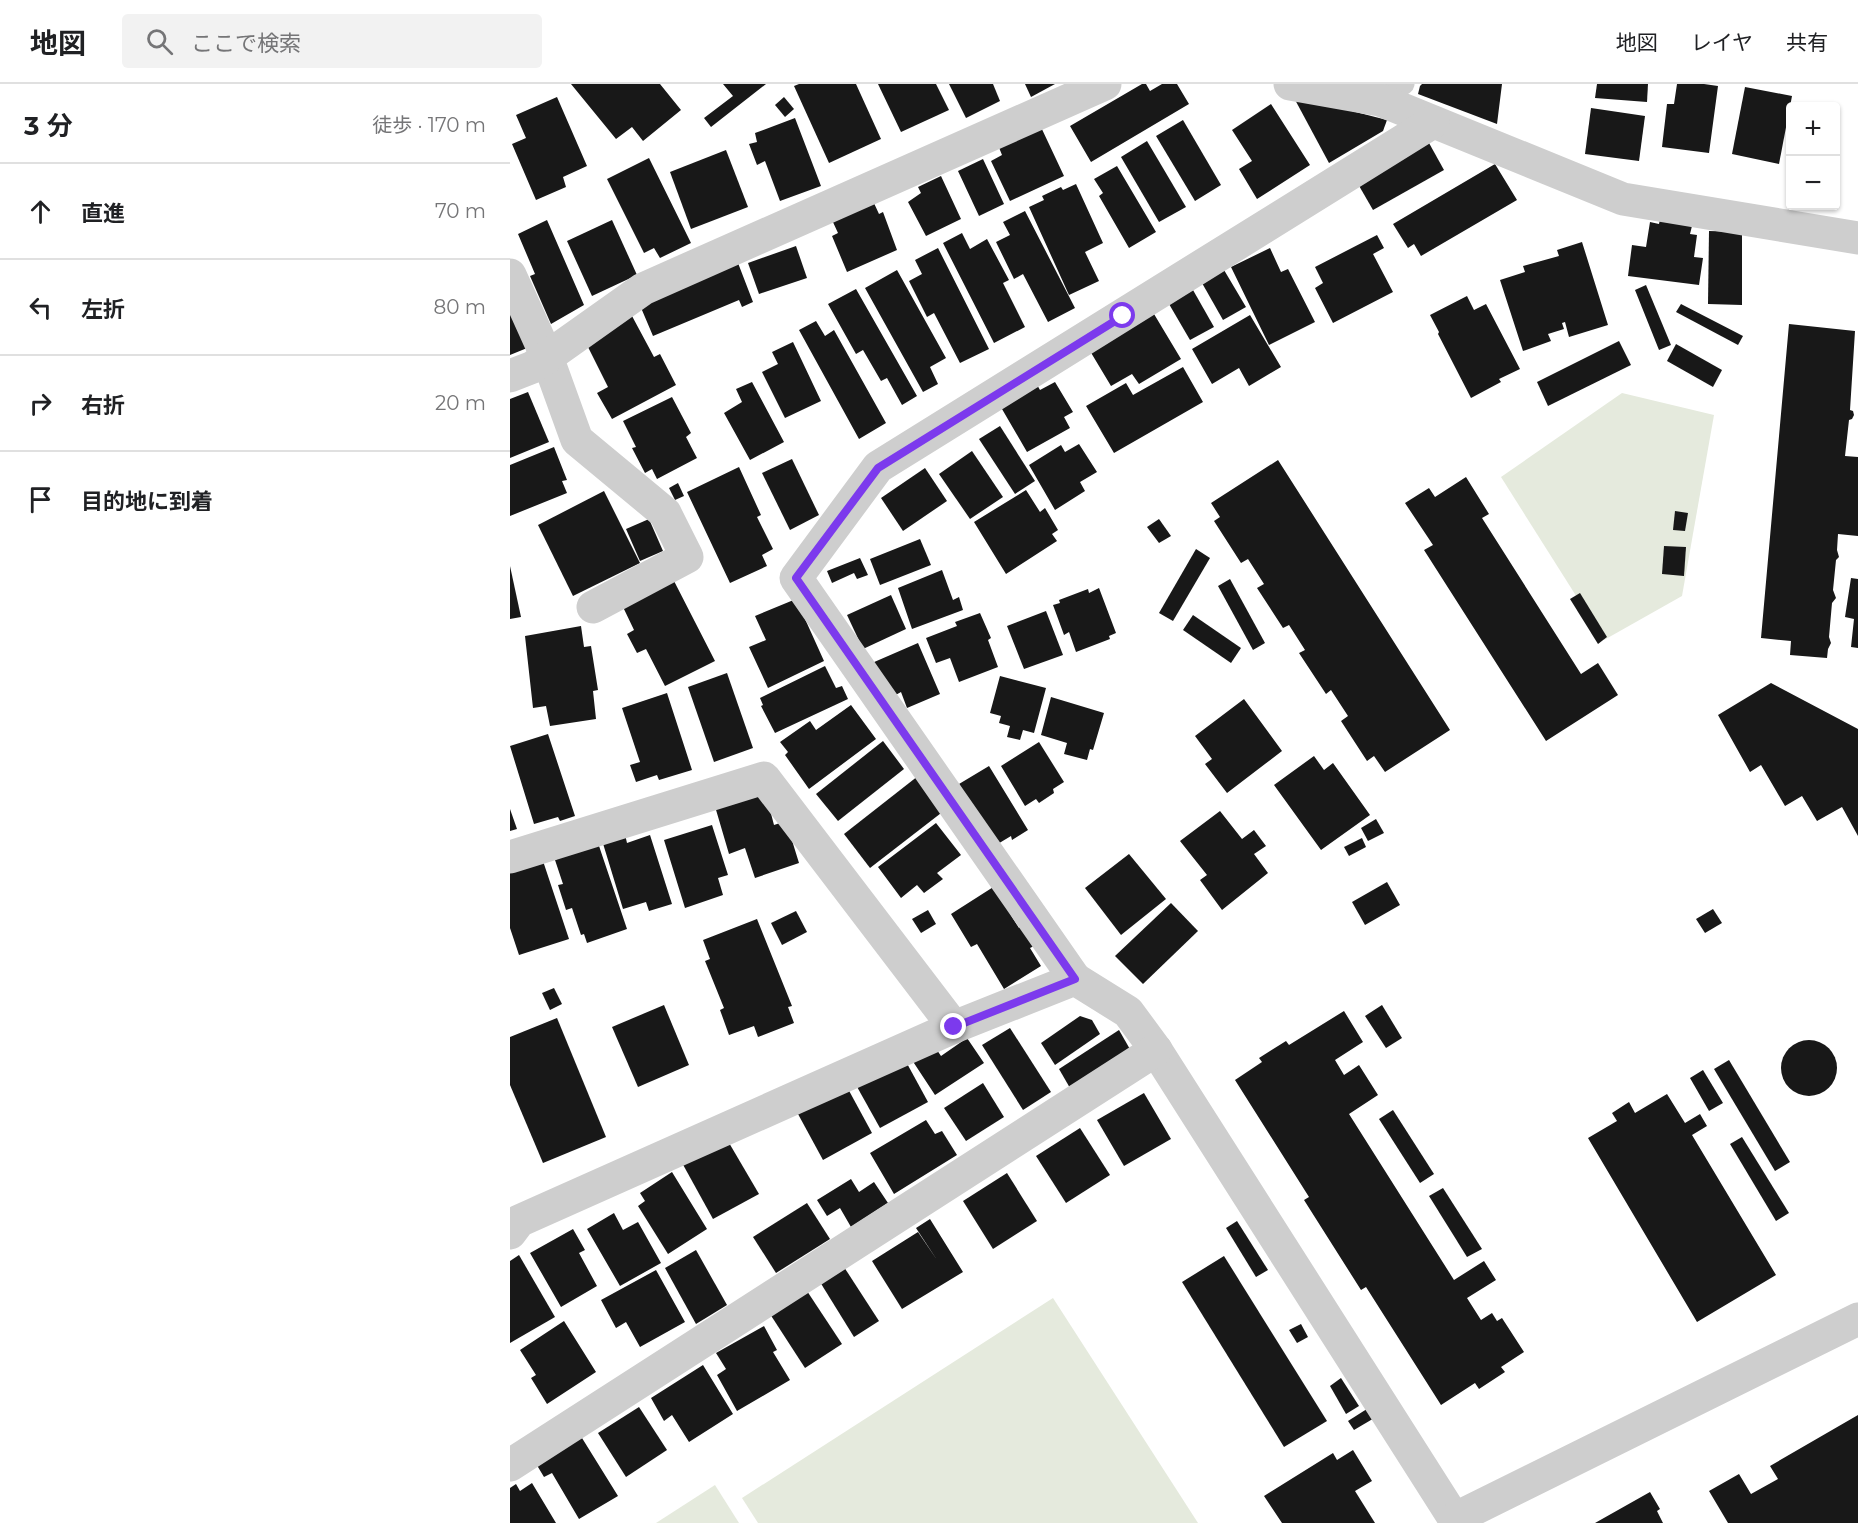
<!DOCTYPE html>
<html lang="ja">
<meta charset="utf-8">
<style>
:root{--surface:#fff;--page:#f2f2f2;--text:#202124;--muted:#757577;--line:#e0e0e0}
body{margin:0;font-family:Montserrat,"Noto Sans JP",sans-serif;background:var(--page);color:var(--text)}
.controls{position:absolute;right:18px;top:18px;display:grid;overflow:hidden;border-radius:6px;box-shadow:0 2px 4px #0004}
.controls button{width:54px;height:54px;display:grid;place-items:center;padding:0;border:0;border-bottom:2px solid var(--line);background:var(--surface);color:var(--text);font:30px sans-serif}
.stop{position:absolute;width:18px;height:18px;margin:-14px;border:4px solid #7c3aed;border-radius:50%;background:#fff}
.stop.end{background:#7c3aed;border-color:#fff;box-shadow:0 2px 6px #0008}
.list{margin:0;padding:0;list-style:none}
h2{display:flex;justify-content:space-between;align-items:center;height:78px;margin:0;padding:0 24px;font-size:26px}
h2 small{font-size:20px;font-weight:400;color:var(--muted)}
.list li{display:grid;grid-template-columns:39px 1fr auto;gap:18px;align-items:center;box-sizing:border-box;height:96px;padding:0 24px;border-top:2px solid var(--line)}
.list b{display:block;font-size:22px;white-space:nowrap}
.list em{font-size:20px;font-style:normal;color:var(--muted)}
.icon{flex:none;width:33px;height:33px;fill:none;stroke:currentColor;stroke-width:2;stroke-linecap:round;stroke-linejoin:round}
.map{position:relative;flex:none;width:1348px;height:1439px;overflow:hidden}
header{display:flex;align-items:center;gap:36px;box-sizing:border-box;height:84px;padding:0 30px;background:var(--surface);border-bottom:2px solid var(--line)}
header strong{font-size:28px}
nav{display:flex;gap:33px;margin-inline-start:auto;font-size:21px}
.search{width:420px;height:54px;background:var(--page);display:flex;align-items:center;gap:15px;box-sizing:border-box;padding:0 21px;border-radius:6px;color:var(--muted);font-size:22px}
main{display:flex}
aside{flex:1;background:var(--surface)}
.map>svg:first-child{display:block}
.green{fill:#e5eadd}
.building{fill:#181818}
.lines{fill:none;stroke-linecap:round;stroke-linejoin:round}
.lane{stroke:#cecece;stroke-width:21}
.street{stroke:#cecece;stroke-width:33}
.route{stroke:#7c3aed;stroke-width:8}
</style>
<header>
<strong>地図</strong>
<div class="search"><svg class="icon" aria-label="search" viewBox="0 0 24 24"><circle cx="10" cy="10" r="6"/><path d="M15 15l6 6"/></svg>ここで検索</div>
<nav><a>地図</a><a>レイヤ</a><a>共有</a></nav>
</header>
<main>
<aside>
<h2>3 分<small>徒歩 · 170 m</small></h2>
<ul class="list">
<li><svg class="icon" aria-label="ahead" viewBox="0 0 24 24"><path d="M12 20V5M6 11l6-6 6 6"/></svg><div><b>直進</b></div><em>70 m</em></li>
<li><svg class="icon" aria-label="left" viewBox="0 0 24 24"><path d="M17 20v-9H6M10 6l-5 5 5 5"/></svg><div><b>左折</b></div><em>80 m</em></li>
<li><svg class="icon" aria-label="right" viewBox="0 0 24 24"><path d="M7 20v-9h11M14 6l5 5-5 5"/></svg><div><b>右折</b></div><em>20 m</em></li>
<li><svg class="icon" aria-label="arrive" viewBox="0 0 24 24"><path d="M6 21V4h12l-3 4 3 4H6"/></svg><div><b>目的地に到着</b></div></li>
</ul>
</aside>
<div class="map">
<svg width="1348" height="1439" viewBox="0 0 1348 1439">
<rect width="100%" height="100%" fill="#fff"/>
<g class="green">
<polygon points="1112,309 1204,331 1172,512 1094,556 991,393"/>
<polygon points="543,1214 688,1439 248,1439 232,1414"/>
<polygon points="205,1401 229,1439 146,1439"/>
</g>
<g class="building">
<polygon points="61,0 150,0 171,26 133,57 122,43 106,55"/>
<polygon points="213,0 256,0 201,43 194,34 223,12"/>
<polygon points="289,0 346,0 371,55 319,79 284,2"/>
<polygon points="368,0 426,0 439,26 391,48"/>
<polygon points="439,0 483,0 490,17 456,34"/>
<polygon points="515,0 545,0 521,13"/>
<polygon points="632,0 636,0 640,7 652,0 667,0 679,20 581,78 560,42"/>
<polygon points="912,0 992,0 987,40 908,10 910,2"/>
<polygon points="1087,0 1138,0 1137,18 1085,14"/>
<polygon points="1167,0 1194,0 1208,2 1199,69 1152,63 1157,20 1164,20"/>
<polygon points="1235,3 1282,12 1269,80 1222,70"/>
<polygon points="783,12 877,36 873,47 819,79"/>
<polygon points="47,13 77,82 53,93 56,103 26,116 2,60 16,54 6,31"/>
<polygon points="274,13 284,25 275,33 265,21"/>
<polygon points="761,20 800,81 747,115 729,85 742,77 722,46"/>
<polygon points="1081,24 1135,32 1129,77 1075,70"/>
<polygon points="285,34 311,102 270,117 255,77 247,81 239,60 247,58 245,49"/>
<polygon points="673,36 711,101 685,117 646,52"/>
<polygon points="530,41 554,92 500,117 481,77 492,71 488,61"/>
<polygon points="637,57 676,123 649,138 611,73"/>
<polygon points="919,59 934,86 863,126 848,100"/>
<polygon points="216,66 238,123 181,145 160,88"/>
<polygon points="139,74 181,159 150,174 144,164 134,169 97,95"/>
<polygon points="473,75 494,120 469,132 448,87"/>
<polygon points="985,80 1007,116 911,172 904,160 898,164 883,140"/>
<polygon points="607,82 646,148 619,164 589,112 593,109 584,95"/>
<polygon points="431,92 451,135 416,152 398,118 411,109 408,103"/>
<polygon points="566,100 593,159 575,168 589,197 559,211 519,123 534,116 532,112 551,103 553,106"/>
<polygon points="363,117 369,130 373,128 387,166 337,188 322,152 328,149 322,136"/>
<polygon points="515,127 565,224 538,238 513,190 504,195 486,158 500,151 493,138"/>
<polygon points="1150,135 1182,142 1180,150 1187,151 1184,173 1193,174 1189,201 1118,192 1122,161 1136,163 1140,138 1149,140"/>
<polygon points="37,136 74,221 41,240 20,192 25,190 8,150"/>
<polygon points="102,136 127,191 82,212 57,157"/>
<polygon points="1199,147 1232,148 1232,221 1198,220"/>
<polygon points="452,149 460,165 477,155 499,196 493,199 515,243 484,259 433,159"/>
<polygon points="867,151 874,164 863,170 883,208 823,239 805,204 813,199 805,183"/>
<polygon points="1072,158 1098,241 1059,253 1055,238 1052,239 1054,245 1038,250 1041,257 1013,267 990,196 1015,188 1013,182 1049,172 1047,166"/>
<polygon points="286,162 297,194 249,210 238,179"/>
<polygon points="428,164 479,265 450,279 424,229 417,233 399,197 412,190 405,176"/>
<polygon points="760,164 771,188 778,185 805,238 759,261 721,183"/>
<polygon points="228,179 243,218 232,223 229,216 143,252 129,219"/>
<polygon points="387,186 436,274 420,283 428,300 413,308 355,204"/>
<polygon points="714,186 736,223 713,236 692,199"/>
<polygon points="1136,201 1161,261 1149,266 1125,206"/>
<polygon points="346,205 407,312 392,321 377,294 371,297 353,266 346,270 318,220"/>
<polygon points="0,206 22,262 0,271"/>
<polygon points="683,206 704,243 680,256 659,220"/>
<polygon points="957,212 964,226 976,220 1010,285 989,295 991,298 961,314 928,250 929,248 920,231"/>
<polygon points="1171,220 1233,252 1228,261 1166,228"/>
<polygon points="641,225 671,275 629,300 622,290 601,302 577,262"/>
<polygon points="740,231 771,283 739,302 729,284 702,300 682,265"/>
<polygon points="122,232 144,273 150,270 166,301 102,335 87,309 98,303 75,257"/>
<polygon points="306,237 315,252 324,246 376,339 349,355 289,246"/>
<polygon points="1279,240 1345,247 1340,326 1343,327 1344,331 1342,335 1339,336 1335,372 1348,373 1348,452 1328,450 1327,466 1329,473 1326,476 1323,506 1326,514 1322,519 1319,553 1321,559 1318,565 1317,574 1280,571 1281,557 1251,554"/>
<polygon points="1109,257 1121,281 1038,322 1027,298"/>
<polygon points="283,258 311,317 275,334 252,288 268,280 262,268"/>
<polygon points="1166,260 1212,286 1203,303 1157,277"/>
<polygon points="673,283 693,318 604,369 576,322 616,299 623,311"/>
<polygon points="522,292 530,306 545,298 563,328 554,333 560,344 517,368 485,313"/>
<polygon points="242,298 274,358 240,376 214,329 232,318 226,305"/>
<polygon points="18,308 39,358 0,374 0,315"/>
<polygon points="162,313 181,349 176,353 187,374 147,395 142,385 135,389 122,364 126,363 113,337"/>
<polygon points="490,342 525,397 505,410 469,355"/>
<polygon points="569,360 587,388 570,398 575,407 545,426 519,381 551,361 555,368"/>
<polygon points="44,363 57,396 52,397 57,409 0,432 0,381"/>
<polygon points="462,367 493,413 460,435 429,390"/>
<polygon points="282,375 309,431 280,446 252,389"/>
<polygon points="768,376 940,646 875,688 864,672 857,677 831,637 838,632 821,606 816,610 789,569 795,566 779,541 773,544 747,504 754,500 738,475 731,479 704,437 710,433 701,419"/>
<polygon points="229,383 251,431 247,433 263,465 252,471 257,482 220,499 177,408"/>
<polygon points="415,384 437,417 393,447 371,414"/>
<polygon points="956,393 979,430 972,434 1071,590 1088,579 1108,611 1036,657 914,466 923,461 895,419 919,404 925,413"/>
<polygon points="168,399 174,412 165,416 159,404"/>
<polygon points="516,406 530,428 535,424 548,446 542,450 547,457 496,490 464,438"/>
<polygon points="94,407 130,479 63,512 28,441"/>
<polygon points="1165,427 1178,429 1175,447 1163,446"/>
<polygon points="139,435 153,467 130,477 116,445"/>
<polygon points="649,435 661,452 649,459 637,443"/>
<polygon points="410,455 421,481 370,501 360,475"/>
<polygon points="1154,462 1176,463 1174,492 1152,490"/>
<polygon points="686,465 700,474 663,537 649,529"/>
<polygon points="350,474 358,491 347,495 344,489 322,499 317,487"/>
<polygon points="0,482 11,533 0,535"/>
<polygon points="432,486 443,516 449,513 453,526 402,545 388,504"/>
<polygon points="1341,494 1348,495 1348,564 1341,563 1344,535 1335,533"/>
<polygon points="720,495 755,559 743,566 708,502"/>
<polygon points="164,497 205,577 155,602 136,565 127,569 117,550 124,546 113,523"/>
<polygon points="589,504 606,549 599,552 600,555 566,568 559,548 554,551 543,521 550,519 549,516 578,505 579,509"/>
<polygon points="1070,509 1097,553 1088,560 1060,515"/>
<polygon points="381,511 396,545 353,565 337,531"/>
<polygon points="286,515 314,577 258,604 239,563 256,556 245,532"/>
<polygon points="536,527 553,571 514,585 497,542"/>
<polygon points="470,529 481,554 478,556 488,583 449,598 440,574 426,579 416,554 447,542 445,538"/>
<polygon points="683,531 731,564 721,579 673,546"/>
<polygon points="71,542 74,563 81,562 88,606 83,607 86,635 40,642 36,622 23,624 15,552"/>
<polygon points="408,559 430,610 397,624 391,608 382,613 355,582"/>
<polygon points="315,582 326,604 332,602 338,615 265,649 251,622 253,621 250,614"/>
<polygon points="217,589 243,664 204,678 178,603"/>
<polygon points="490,592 536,604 524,649 513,646 510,656 497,653 500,642 489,639 491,632 480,629"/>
<polygon points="1261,599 1348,645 1348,752 1332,723 1307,737 1292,712 1275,722 1251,681 1240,688 1208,631"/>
<polygon points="157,609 182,686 149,696 147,691 126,698 120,681 130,678 112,624"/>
<polygon points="541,613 594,629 583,666 580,665 577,676 554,670 557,659 531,651"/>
<polygon points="734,615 772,667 717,709 695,680 702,675 685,652"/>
<polygon points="341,621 366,655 299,705 275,671 278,668 270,658 300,637 306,646"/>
<polygon points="38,650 65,732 50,737 48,733 24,740 0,662"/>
<polygon points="373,657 394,685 328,737 306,710"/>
<polygon points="529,658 554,698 543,705 544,709 529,719 526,715 515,722 491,682"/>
<polygon points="804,672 814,686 823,679 860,731 811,766 764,701"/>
<polygon points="479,682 518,746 502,756 501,752 486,761 449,700"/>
<polygon points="408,692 435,726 360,784 334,750"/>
<polygon points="254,703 264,741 276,737 289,779 245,794 235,764 219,770 204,719"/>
<polygon points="0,725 7,745 0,747"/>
<polygon points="710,727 732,755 744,746 756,762 744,770 758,789 712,826 690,796 697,791 670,757"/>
<polygon points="866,735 874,749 858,757 851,744"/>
<polygon points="426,739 451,771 427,789 433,795 414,809 407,801 391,814 368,783"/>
<polygon points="202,741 218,791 208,794 213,811 175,824 154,756"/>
<polygon points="114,746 117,759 140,751 162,820 139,827 136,818 113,825 91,753"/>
<polygon points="852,754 856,763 839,772 834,763"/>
<polygon points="87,756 117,845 77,859 74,850 71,851 62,824 56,826 48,801 53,800 45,776"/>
<polygon points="619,770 656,815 611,851 575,804"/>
<polygon points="33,777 59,855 9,871 0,844 0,787"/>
<polygon points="877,798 890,821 855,841 842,818"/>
<polygon points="488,800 502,833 509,844 513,840 526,861 520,864 531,882 494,905 467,860 461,863 441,830"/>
<polygon points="661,819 688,847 633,900 605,872"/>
<polygon points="1203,825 1212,839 1195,849 1186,835"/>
<polygon points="418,826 426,840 411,849 402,835"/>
<polygon points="286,827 297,848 272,861 261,839"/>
<polygon points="247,835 282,922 278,923 284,939 248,953 244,942 219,951 210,926 214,924 195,877 200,875 193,856"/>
<polygon points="44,904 52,920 40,926 32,909"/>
<polygon points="154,921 179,981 128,1003 102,943"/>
<polygon points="872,921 892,954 876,964 855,932"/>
<polygon points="834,927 853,958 825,976 834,991 849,981 868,1011 839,1030 944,1196 974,1177 986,1196 957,1214 971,1236 982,1229 987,1237 992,1234 1014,1268 991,1283 995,1288 969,1305 965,1299 931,1321 856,1203 851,1206 794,1116 799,1113 725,996 752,978 749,974 776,957 779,961"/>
<polygon points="570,932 582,936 590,950 545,981 531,959"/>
<polygon points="47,934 96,1053 33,1079 0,1001 0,953"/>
<polygon points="500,944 541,1008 513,1026 472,961"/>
<polygon points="609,946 621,967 560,1004 549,985"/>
<polygon points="457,954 474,979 425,1011 400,973 425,963 431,972"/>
<circle cx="1299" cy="984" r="28"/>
<polygon points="394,974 418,1018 370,1044 346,1001"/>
<polygon points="1219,976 1280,1078 1265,1087 1204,985"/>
<polygon points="1193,986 1213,1019 1199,1027 1180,994"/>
<polygon points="473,999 494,1033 456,1057 434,1024"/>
<polygon points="337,1003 362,1049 313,1076 288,1030"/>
<polygon points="634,1009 661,1055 614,1082 587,1036"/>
<polygon points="1157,1010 1175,1039 1190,1030 1197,1042 1182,1051 1266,1191 1187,1238 1078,1054 1107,1037 1102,1029 1119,1018 1125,1029"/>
<polygon points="883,1026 924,1090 910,1099 869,1035"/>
<polygon points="416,1036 425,1050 432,1047 447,1071 384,1110 360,1069"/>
<polygon points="570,1044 600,1091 556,1119 526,1072"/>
<polygon points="215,1052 249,1110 203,1135 171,1077"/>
<polygon points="1232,1053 1279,1129 1266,1137 1220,1060"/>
<polygon points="162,1088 197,1145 158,1170 128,1122 135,1117 130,1109"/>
<polygon points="497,1089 527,1137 483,1165 453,1117"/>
<polygon points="341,1095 349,1108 364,1098 378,1119 341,1143 330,1124 317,1132 307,1116"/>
<polygon points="933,1104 972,1165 957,1173 919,1112"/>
<polygon points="297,1119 320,1155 266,1189 243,1153"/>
<polygon points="104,1129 113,1146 128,1138 151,1179 110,1202 77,1145"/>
<polygon points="420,1135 453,1188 392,1225 362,1177 408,1148 427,1176 406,1144"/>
<polygon points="727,1137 758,1186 746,1193 716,1144"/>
<polygon points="63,1145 75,1166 69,1169 87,1202 51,1223 20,1169"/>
<polygon points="186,1166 217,1221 186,1240 155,1184"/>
<polygon points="9,1171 45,1233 0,1259 0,1177"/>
<polygon points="714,1172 817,1337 774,1363 672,1198"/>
<polygon points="334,1183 369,1237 344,1253 310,1198"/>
<polygon points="146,1186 175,1238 130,1263 116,1238 106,1244 91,1216"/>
<polygon points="297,1207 332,1260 295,1284 260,1230"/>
<polygon points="54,1237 86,1288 37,1320 21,1294 26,1291 10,1266"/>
<polygon points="791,1240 798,1253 787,1259 779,1246"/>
<polygon points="254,1242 267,1266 263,1268 280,1296 227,1327 207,1291 216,1285 206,1269"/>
<polygon points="193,1281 223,1330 179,1358 162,1331 154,1337 141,1314"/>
<polygon points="831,1294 849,1322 836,1330 820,1302"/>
<polygon points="129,1323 157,1366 116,1393 88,1349"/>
<polygon points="860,1323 866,1333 844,1346 838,1337"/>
<polygon points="1348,1331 1348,1439 1218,1439 1199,1407 1229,1390 1241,1410 1268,1395 1260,1382"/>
<polygon points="72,1354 108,1412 69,1435 42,1389 34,1393 25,1378"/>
<polygon points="843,1366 862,1397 845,1407 865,1439 772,1439 754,1412 823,1369 827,1376"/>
<polygon points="22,1399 46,1439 0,1439 0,1404 6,1400 10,1407"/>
<polygon points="1140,1408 1150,1425 1147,1427 1153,1439 1085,1439"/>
</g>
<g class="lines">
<polyline class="lane" points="870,16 894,0"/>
<g class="street">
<polyline points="780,0 870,16 1113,115 1348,154"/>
<polyline points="0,191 37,273 67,356 155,429 177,473 83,523"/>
<polyline points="0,292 23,283 133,205 595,0"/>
<polyline points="0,773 254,694 444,943"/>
<polyline points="565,895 286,494 368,383 923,38"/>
<polyline points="0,1149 9,1137 444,943 565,895 618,928 646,966 947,1439"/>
<polyline points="0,1381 646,966"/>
<polyline points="944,1435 1348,1235"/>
</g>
</g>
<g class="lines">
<polyline class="route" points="444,943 565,895 286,494 368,384 613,232"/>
</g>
</svg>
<div class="controls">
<button>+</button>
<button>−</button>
</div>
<div class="stop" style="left:613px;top:232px"></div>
<div class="stop end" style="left:444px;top:943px"></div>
</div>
</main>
